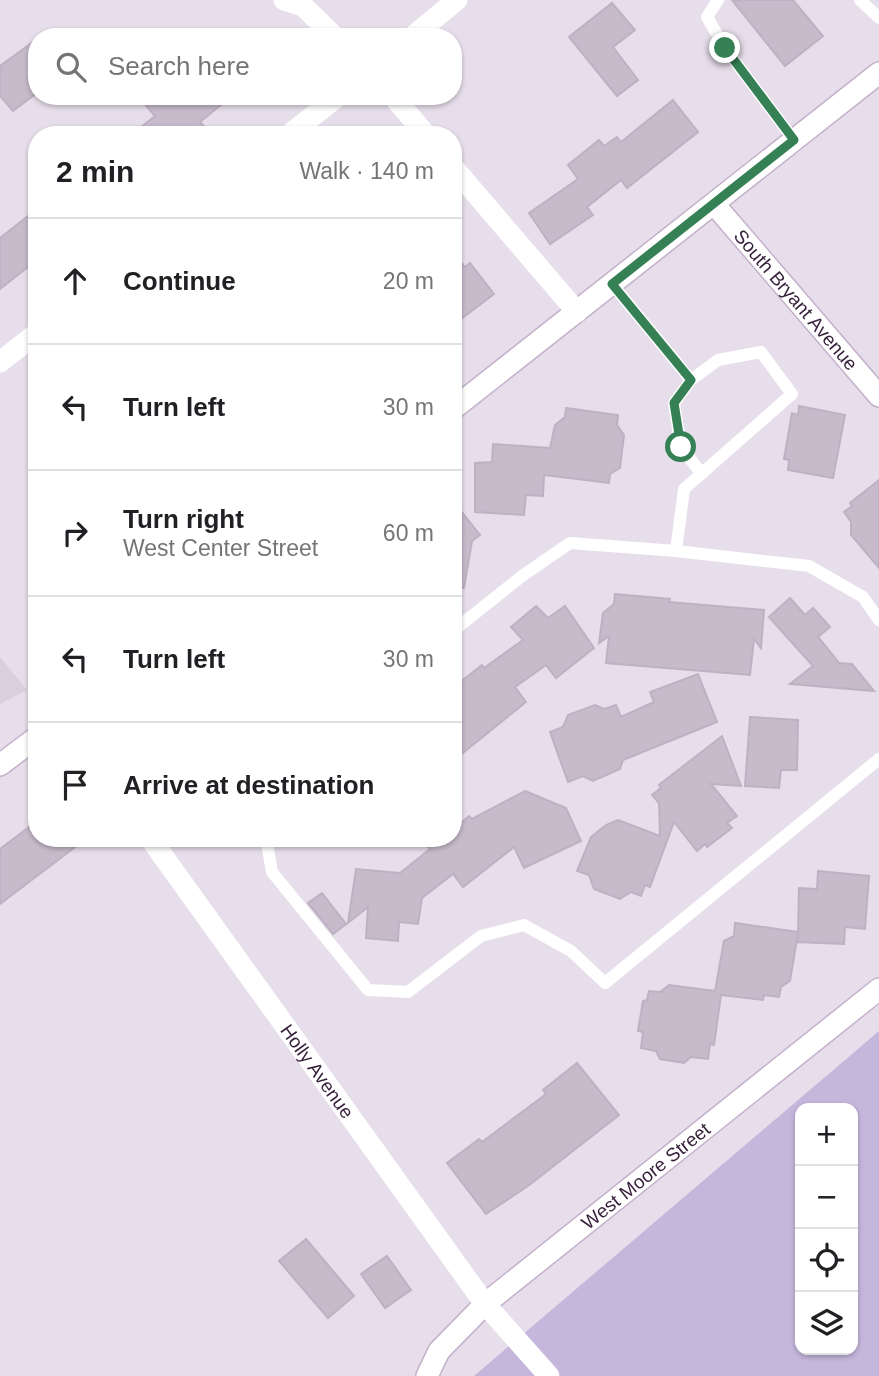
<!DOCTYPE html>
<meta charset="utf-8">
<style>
:root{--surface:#fff;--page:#f6f6f6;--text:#202124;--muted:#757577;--line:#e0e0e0}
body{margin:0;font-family:Helvetica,sans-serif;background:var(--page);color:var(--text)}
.controls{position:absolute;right:21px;bottom:21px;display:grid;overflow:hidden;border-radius:14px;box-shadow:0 2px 5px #0004}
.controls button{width:63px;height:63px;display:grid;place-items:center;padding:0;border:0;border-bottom:2px solid var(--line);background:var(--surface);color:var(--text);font:35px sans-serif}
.stop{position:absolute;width:21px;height:21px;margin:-16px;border:5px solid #368055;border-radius:50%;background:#fff}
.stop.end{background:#368055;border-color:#fff;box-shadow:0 2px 7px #0008}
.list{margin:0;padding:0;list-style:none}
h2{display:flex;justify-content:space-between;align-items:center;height:91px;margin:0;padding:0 28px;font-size:30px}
h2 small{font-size:23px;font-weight:400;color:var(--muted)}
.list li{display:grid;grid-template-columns:46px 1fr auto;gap:21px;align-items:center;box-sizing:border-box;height:126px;padding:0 28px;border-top:2px solid var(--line)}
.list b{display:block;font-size:26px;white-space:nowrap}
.list p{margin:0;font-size:23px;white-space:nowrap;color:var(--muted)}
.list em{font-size:23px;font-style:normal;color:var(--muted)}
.icon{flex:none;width:38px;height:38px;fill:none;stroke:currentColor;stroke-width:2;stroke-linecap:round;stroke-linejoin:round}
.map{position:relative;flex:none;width:879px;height:1376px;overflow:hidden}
.search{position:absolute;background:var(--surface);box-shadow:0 2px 5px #0004;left:28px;top:28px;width:434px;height:77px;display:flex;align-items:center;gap:18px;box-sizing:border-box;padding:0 24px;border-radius:28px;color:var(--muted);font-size:26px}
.panel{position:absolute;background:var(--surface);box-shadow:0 2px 5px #0004;left:28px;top:126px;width:434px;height:721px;border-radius:28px}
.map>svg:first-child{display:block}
.built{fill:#dacfde}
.green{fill:#c5b6dc;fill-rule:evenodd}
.building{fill:#c6bacb;stroke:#beb1c4;stroke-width:2}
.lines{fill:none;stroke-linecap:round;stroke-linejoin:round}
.secondary-casing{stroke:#c4b1ca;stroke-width:24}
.lane{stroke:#fff;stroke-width:12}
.street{stroke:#fff;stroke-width:21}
.secondary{stroke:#fff;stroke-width:21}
.route{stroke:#368055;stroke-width:9}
.labels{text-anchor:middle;stroke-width:5;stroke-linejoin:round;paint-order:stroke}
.street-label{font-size:19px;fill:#361f3a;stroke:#f4eef7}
</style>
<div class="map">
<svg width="879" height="1376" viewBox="0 0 879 1376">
<rect width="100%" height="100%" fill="#e6deea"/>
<polygon class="built" points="0,657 27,690 0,704"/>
<path class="green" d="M879 1031V1376H474ZM800 1108H853V1350H800Z"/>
<g class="building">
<polygon points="732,0 793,0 823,36 785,66"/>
<polygon points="612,3 635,30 613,47 638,80 617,96 569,37"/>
<polygon points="37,39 37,93 13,111 0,96 0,66"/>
<polygon points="138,96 232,96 200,122 212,135 131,135 155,116"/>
<polygon points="673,100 698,132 627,188 621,180 587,207 593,215 550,244 529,213 578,179 568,165 599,140 604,146 617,137 621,142"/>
<polygon points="37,209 37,260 0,289 0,238"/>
<polygon points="453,252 465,267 470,263 494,294 453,325"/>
<polygon points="799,406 845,415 833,478 788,470 789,460 784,459 792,413 798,415"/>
<polygon points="566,408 618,415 617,425 624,435 620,468 610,474 609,483 544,475 543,496 526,495 524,515 475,512 475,463 492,462 493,444 550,448 555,425 565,417"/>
<polygon points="879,480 879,568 851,535 851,522 844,512 852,506 850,503"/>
<polygon points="453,501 480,535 472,541 464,588 453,587"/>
<polygon points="615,594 670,599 669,602 764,610 761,648 754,639 750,675 606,663 609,636 599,643 603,613 614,604"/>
<polygon points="790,598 805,615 813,608 830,627 818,637 839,663 852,664 874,691 790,684 813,666 769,617"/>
<polygon points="536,606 548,618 565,606 594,648 556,678 546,665 515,687 526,702 453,761 453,688 482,665 484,668 523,640 511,627"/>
<polygon points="698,674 717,722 623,760 620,769 593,781 583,776 568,782 550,732 563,727 568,715 595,705 604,709 616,705 621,717 654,702 650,692"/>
<polygon points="750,717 798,720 797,770 781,770 779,788 745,786"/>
<polygon points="722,736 741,786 711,784 737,816 727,823 732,828 707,847 705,844 697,851 674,822 650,887 645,885 641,896 631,892 620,899 594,889 589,875 577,871 591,837 606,825 618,820 660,836 659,803 652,795 661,788 659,785"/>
<polygon points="525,791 566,808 581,841 524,868 514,847 463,887 453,874 422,898 418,924 399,922 398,941 366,938 368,907 348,923 356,869 400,873 430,849 421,838 453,838 453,830 469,816 472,819"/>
<polygon points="37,821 37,838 87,838 0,904 0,849"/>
<polygon points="818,871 869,876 865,929 845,927 844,944 797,942 798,933 790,981 781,987 779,997 764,995 763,1000 721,995 714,1045 710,1044 708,1059 691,1057 684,1063 660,1059 656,1051 641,1048 643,1032 638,1031 643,1001 647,1000 649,991 660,992 669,985 715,991 724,941 734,936 735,923 798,932 799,888 817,889"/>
<polygon points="322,893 346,924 333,934 308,903"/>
<polygon points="577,1063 619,1115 528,1186 486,1214 447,1163 479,1139 482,1142 546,1094 543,1090"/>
<polygon points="306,1239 354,1296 328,1318 279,1261"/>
<polygon points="387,1256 411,1290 385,1308 361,1274"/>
</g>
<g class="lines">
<defs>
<g id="secondary">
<path id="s2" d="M714 204 879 396"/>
<polyline points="453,409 879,73"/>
<polyline points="0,765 37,737"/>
<path id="s3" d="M427 1376 439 1351 485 1304 879 989"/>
</g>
</defs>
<use href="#secondary" class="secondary-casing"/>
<g class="lane">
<polyline points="718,0 707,17 725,48 794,140"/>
<polyline points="860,0 879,18"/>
<polyline points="612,284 691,380 718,360 761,352 792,394 684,489 676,551"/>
<polyline points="691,380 674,403 681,447 701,473"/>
<polyline points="453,631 522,576 570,543 676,551 809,566 863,597 879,620"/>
<polyline points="266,838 272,872 368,990 408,992 481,936 524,925 571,951 605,983 879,759"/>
</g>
<g class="street">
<polyline points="284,0 303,6 335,37"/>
<polyline points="412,37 457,0"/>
<polyline points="393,96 426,135"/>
<polyline points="289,135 338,96"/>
<polyline points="453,167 577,312"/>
<polyline points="0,362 37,333"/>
<path id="s1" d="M150 838 485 1304 549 1376"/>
</g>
<use href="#secondary" class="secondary"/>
</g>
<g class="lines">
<polyline class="route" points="681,447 674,403 691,380 612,284 794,140 725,48"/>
</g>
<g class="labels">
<g class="street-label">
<text dy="7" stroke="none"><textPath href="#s2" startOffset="126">South Bryant Avenue</textPath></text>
<text dy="7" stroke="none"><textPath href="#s1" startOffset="287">Holly Avenue</textPath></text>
<text dy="7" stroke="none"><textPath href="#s3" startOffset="299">West Moore Street</textPath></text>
</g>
</g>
</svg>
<div class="controls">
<button>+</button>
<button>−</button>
<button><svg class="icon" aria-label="locate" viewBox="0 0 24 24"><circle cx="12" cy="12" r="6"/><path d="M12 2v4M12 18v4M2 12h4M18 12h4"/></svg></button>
<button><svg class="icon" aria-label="layers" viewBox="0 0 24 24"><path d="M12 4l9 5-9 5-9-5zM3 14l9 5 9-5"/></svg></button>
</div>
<div class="stop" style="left:681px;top:447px"></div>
<div class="stop end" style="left:725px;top:48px"></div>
<div class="search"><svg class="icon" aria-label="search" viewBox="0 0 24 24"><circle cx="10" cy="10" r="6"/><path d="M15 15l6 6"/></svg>Search here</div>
<section class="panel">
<h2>2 min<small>Walk · 140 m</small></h2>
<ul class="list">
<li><svg class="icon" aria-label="ahead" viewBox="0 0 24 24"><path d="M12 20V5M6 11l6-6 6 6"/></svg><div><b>Continue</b></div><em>20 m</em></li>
<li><svg class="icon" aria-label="left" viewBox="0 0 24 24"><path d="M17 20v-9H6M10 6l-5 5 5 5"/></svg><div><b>Turn left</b></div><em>30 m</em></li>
<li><svg class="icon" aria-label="right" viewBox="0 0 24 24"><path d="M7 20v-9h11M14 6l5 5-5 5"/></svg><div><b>Turn right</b><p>West Center Street</p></div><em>60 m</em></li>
<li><svg class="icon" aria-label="left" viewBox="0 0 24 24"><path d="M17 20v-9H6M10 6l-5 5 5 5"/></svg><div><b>Turn left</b></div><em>30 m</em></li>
<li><svg class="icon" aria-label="arrive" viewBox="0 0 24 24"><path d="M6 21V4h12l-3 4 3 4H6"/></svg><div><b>Arrive at destination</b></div></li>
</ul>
</section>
</div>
